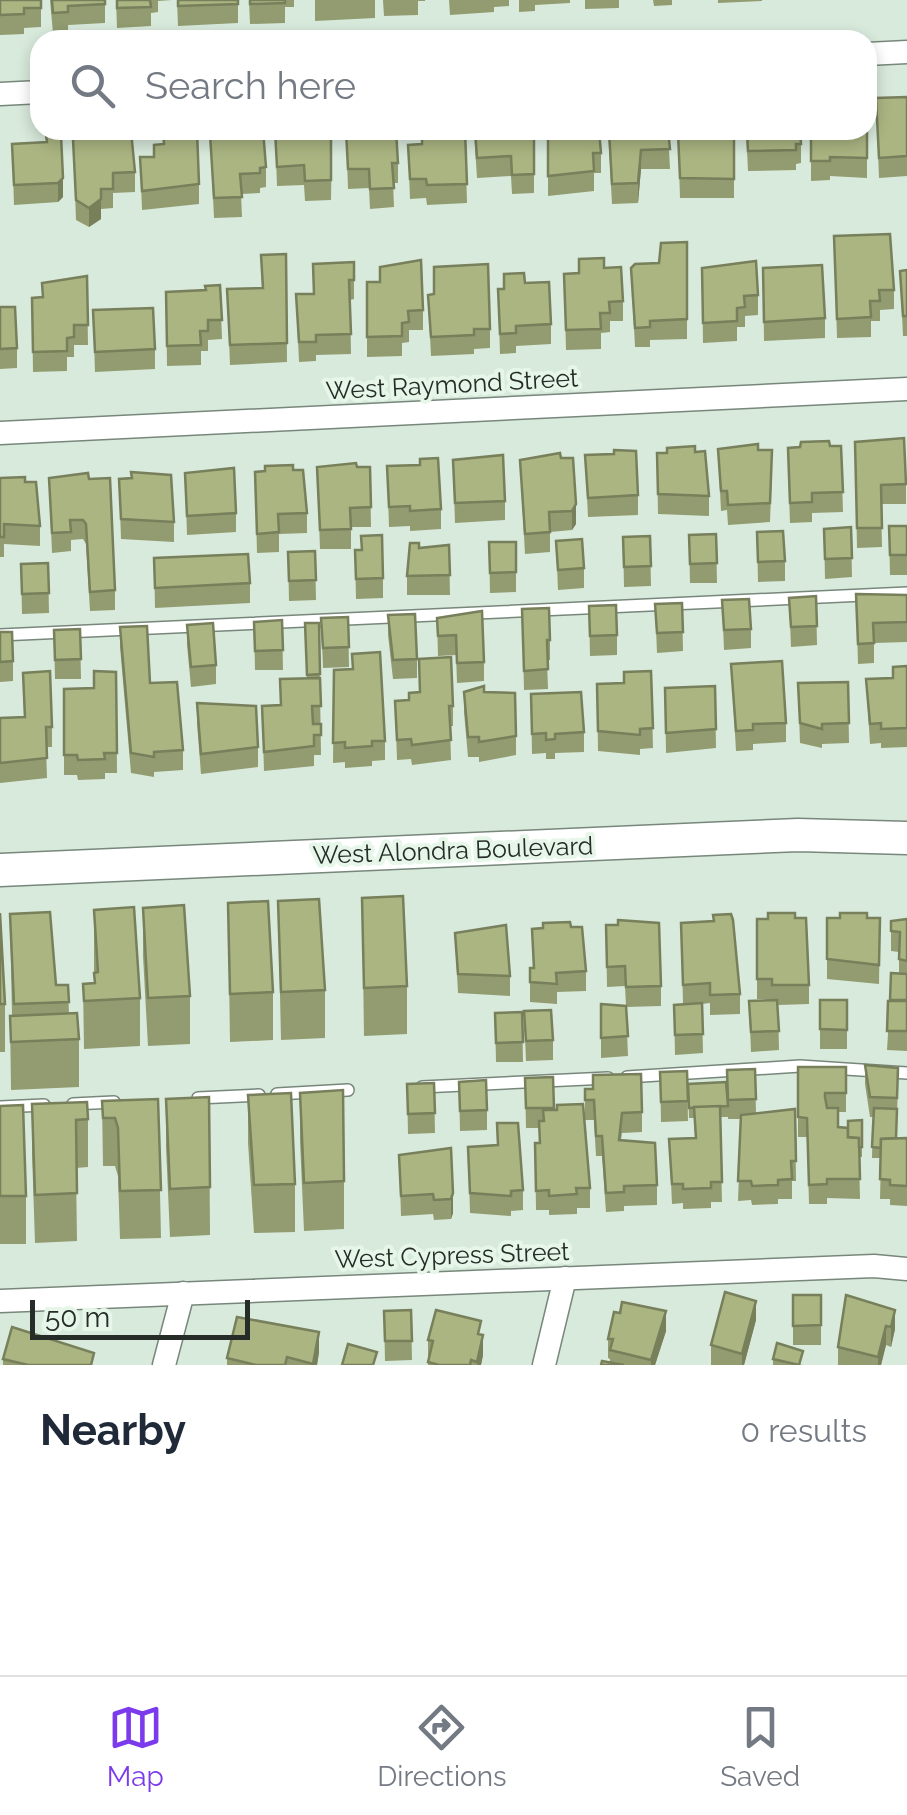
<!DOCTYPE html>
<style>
:root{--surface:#fff;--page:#f2f2f3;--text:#1f2937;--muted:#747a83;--line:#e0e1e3;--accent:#7c3aed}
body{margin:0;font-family:Raleway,sans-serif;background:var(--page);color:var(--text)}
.scale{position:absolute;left:30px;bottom:25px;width:220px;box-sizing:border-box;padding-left:10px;border:5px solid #262c27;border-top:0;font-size:28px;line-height:35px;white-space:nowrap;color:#262c27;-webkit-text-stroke:8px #e6f7ea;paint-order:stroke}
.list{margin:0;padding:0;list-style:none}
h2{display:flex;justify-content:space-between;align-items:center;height:130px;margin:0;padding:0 40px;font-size:42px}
h2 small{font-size:32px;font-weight:400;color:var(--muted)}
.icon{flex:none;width:55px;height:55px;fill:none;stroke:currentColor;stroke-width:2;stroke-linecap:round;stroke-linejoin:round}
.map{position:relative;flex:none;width:907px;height:1365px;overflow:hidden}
.search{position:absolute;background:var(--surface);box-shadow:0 5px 15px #0003;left:30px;right:30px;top:30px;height:110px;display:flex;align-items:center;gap:25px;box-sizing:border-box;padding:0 35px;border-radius:30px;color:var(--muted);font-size:38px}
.sheet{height:310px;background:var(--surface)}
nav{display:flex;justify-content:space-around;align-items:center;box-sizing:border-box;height:140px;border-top:2px solid var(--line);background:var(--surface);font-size:28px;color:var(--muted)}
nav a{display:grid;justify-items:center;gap:5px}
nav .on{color:var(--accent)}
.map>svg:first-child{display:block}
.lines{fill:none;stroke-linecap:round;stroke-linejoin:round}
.service-casing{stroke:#77877b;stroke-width:14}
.minor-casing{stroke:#77877b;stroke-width:25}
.secondary-casing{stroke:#77877b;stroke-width:35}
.service{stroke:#fff;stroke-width:11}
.minor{stroke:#fff;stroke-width:22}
.secondary{stroke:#fff;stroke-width:32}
.wall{fill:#929c70}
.shaded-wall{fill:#777f5b}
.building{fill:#aab582;stroke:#777f5b;stroke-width:2.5}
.labels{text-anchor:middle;stroke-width:8;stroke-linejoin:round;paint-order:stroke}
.street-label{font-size:25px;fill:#262c27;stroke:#e6f7ea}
</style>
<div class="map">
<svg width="907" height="1365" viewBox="0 0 907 1365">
<rect width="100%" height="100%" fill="#d8eadc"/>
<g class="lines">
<defs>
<g id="service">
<polyline points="0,635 907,593"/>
<polyline points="627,1077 800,1066 907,1073"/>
<polyline points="422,1087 608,1078"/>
<polyline points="277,1094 348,1090"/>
<polyline points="198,1098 259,1095"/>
<polyline points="73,1104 114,1102"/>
<polyline points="0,1107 44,1105"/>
</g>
<g id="minor">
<polyline points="867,54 907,52"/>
<polyline points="0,94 40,92"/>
<polyline points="0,433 907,389"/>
<polyline points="0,1301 874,1266 907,1269"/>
<polyline points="164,1365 183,1293"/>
<polyline points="544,1365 565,1278"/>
</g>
<polyline id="secondary" points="0,870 798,835 907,838"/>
</defs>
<use href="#service" class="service-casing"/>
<use href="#minor" class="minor-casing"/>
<use href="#secondary" class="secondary-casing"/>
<use href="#service" class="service"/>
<use href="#minor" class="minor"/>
<use href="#secondary" class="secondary"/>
</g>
<g class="wall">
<polygon points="0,0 41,0 41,27 24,28 24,34 0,35"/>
<polygon points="50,0 105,0 105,23 68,25 68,32 53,33"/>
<polygon points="116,0 172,0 158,1 158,12 151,13 151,26 117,28"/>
<polygon points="177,0 238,0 238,23 178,26"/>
<polygon points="249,0 294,0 294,7 285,7 285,23 250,24"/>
<polygon points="315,0 375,0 375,18 315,21"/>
<polygon points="383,0 425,0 425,1 418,1 418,15 384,16"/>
<polygon points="449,0 509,0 509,6 494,7 494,12 450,15"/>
<polygon points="519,0 570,0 570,3 535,5 535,11 519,12"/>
<polygon points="585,0 619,0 619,8 585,9"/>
<polygon points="653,0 672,0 672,5 654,6"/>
<polygon points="718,0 762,0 762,1 718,3"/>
<polygon points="907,97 907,176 879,178 876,98"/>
<polygon points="275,130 332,130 331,200 305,201 304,185 277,186"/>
<polygon points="346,130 398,163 398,183 393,183 394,207 370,209 369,188 348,189"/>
<polygon points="431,130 465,130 467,203 427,205 426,198 410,199 408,145 422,145 431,133"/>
<polygon points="474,130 534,130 534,193 512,194 511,176 477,178"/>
<polygon points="548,130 601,153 601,173 594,173 594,191 548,196"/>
<polygon points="608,130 668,130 670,169 641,169 638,203 612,204"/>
<polygon points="691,130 734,130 734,198 680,198 678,133 691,133"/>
<polygon points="746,130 801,144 801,163 796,164 796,170 748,171"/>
<polygon points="811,130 867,130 867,178 830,176 830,180 811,181"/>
<polygon points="210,134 266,167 266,187 260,188 260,193 241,194 242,217 214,218"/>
<polygon points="73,139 135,172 135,192 113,193 113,208 101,209 101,219 89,227 76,220"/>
<polygon points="46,142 63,197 58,202 14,205 12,144"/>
<polygon points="163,145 199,184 199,204 142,210 140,157 154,157"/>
<polygon points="834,236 894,290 894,309 880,310 880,321 871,321 871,337 837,338"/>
<polygon points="687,242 687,339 650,340 650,347 635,347 631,268 659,263"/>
<polygon points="286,254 287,362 230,365 227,289 262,288 261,255"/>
<polygon points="354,262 354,299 350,300 351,354 316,355 316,361 299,362 296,294 313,294"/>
<polygon points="604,268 623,301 623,321 610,321 610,332 601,333 601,349 566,350 564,274 579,273"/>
<polygon points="702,268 758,295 758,315 745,316 745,327 737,327 737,341 703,343"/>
<polygon points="763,268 825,318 825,338 764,341"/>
<polygon points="907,270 907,336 903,336 900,271"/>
<polygon points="87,276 88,345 74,345 74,357 67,357 67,371 33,372 32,298 42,297"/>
<polygon points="367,282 423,310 423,330 409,330 409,342 402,343 402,356 367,357"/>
<polygon points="525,283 551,324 551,344 516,346 516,353 500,354 498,289"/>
<polygon points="220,285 222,339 208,340 208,351 201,351 201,365 167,366 166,292 205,291"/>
<polygon points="434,294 490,329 490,348 474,349 474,354 431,356 428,295"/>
<polygon points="0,307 17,348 17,368 0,369"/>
<polygon points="93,310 155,349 155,369 95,372"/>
<polygon points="855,442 906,484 906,504 881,504 882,547 857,548"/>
<polygon points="830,446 841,446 843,512 812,513 812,522 790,523 788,467"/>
<polygon points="718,449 758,450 772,470 770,522 728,525 727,510 721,511"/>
<polygon points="695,452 709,496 709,516 658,514 657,453"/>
<polygon points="560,453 576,524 572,530 550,532 550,552 525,554 520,460"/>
<polygon points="585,455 638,495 638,515 588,517"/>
<polygon points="453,460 505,501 505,520 455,523"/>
<polygon points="387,466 441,509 441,529 410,531 410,526 389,527"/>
<polygon points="317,467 370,467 371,527 351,527 351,549 320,549"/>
<polygon points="293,470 307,513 307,533 279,534 279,552 257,553 255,472"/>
<polygon points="88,473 115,590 115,610 90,611 86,544 83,539 71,540 71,551 52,553 49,478"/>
<polygon points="185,473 236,513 236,532 187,535"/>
<polygon points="0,478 25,482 40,526 40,546 4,544 4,557 0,557"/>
<polygon points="119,479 174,522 174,542 121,539"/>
<polygon points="889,526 907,526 907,575 890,575"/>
<polygon points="851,527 852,577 825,579 824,529"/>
<polygon points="757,532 785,561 785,581 758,582"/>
<polygon points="716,534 717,583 690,583 689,535"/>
<polygon points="650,536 651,586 624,587 623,537"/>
<polygon points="556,541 584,568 584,588 558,590"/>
<polygon points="489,542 516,542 516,592 490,593"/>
<polygon points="449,545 450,595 407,595 407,576"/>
<polygon points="355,550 383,578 383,598 356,599"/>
<polygon points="315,551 316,600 289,601 288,552"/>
<polygon points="154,558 250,583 250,603 155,608"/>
<polygon points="48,563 49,613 22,614 21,564"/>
<polygon points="856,594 907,595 907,642 874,643 874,663 858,664"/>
<polygon points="816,596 817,645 791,647 789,598"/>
<polygon points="722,600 751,629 751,648 724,650"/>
<polygon points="682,603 683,651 657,653 655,604"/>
<polygon points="589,606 617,635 617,655 590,656"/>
<polygon points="522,609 550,640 550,660 547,660 548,689 524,690"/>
<polygon points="388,615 417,659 417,678 393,679 388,635"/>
<polygon points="348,617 349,667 323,668 321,618"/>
<polygon points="437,618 484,662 484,681 457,683 456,655 438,656"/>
<polygon points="282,620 283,670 255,670 254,622"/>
<polygon points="305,623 319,623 321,755 314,755 314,766 264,771 262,706 280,705 280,679 307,678"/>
<polygon points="187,625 216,665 216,684 191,687 187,645"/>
<polygon points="120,627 150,683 183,750 183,770 154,772 154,777 131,773 120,647"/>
<polygon points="80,629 81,679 55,679 54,630"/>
<polygon points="0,632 13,661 13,681 0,682"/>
<polygon points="352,654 385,741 385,760 372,761 372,766 345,768 345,762 333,763 334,670 352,669"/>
<polygon points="419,659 453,706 453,726 450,726 451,760 412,765 411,759 397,760 395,701 409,700 419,693"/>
<polygon points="731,664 786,723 786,742 753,744 753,750 736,751"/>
<polygon points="907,666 907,747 881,748 881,743 870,744 866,679 893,678"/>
<polygon points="651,671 653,748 640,749 640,755 598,751 597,684 624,683"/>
<polygon points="116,672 117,773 105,773 105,779 78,780 77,775 64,775 64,689 94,688"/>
<polygon points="23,673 52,727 52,747 46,747 47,778 0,783 0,718 24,717"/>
<polygon points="848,682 849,743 822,744 822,748 800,743 798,683"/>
<polygon points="715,686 716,748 666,753 665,688"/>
<polygon points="464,692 484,692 516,736 516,755 479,762 479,757 468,757 464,712"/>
<polygon points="531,694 584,732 584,752 555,753 555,759 546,759 546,753 532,754"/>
<polygon points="197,703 258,747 258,767 201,774 197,723"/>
<polygon points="362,898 407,986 407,1034 364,1036"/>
<polygon points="278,901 325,990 325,1038 281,1040"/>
<polygon points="228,903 273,992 273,1040 230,1042"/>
<polygon points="143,908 190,996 190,1044 148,1046 143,956"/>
<polygon points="94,910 140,998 140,1046 84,1049 83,984 94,983"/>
<polygon points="0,913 5,1004 5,1052 0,1052"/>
<polygon points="10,914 56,985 68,985 69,1014 79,1039 79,1087 11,1090 10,1016 12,1016"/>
<polygon points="827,918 880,918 879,984 827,979"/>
<polygon points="757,919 809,985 809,1004 778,1005 779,1050 751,1052 749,1001 772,1000 772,999 757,999"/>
<polygon points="907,919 907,1051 887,1050 890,1001 899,974 899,952 891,951 891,921"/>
<polygon points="681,923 740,994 740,1014 710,1015 710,1003 702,1004 703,1053 675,1055 674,1005 683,1004"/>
<polygon points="606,925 661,986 661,1006 626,1007 628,1056 601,1058 601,1004 626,1006 625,986 607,987"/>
<polygon points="571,927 586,971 586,991 557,992 557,1004 530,1002 530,968 533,968 532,929"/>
<polygon points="455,933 510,976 510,996 458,993"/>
<rect x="820" y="1000" width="27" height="49"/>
<polygon points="524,1011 553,1040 553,1060 526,1061"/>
<polygon points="522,1012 523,1062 496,1062 495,1013"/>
<polygon points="865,1065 898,1088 896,1138 907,1138 907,1206 890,1205 890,1199 880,1199 881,1158 872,1158 873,1117 870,1117 865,1084"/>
<polygon points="798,1067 846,1067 846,1112 838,1112 838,1127 848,1128 862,1120 862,1157 859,1157 860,1199 827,1198 827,1204 809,1204 807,1137 798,1137"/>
<polygon points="755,1069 756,1113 795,1109 796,1181 792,1181 792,1199 778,1199 778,1204 752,1205 751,1200 738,1201 741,1119 728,1119 728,1108 728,1117 720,1117 722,1202 711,1202 711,1208 683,1209 683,1203 672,1204 669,1139 695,1138 694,1118 689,1118 688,1084 726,1082"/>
<polygon points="687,1071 688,1121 661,1122 660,1072"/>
<polygon points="553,1077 554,1110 590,1188 590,1208 577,1208 577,1214 549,1215 549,1210 536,1210 535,1143 539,1143 539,1128 526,1128 525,1078"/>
<polygon points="459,1082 487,1110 487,1130 460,1131"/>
<polygon points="434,1083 435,1133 408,1134 407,1084"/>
<polygon points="585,1089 642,1112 642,1132 622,1133 621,1140 657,1185 657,1205 624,1206 624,1211 606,1212 602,1156 596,1156 594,1120 585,1120"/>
<polygon points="300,1093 344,1181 344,1229 304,1231 300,1141"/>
<polygon points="248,1095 295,1184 295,1232 254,1233 248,1143"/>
<polygon points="209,1097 210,1235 170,1237 166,1147 166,1099"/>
<polygon points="158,1099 161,1238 120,1239 118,1176 115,1166 103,1166 102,1101"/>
<polygon points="32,1104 88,1119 88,1167 76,1168 77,1241 35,1243 32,1152"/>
<polygon points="0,1106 26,1196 26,1244 0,1244"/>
<polygon points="497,1123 523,1190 523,1210 511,1211 511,1216 470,1213 468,1147 497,1145"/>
<polygon points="451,1148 453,1213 451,1219 434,1220 433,1214 401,1216 399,1155"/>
<rect x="793" y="1295" width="28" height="50"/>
<polygon points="846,1295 895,1329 891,1347 886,1345 881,1365 838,1365 838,1347"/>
<polygon points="411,1310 412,1360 385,1361 384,1311"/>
<polygon points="756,1320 744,1365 711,1365 711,1345"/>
<polygon points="666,1331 655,1365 601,1365 610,1363 610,1359 608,1358 608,1339"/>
<polygon points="481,1334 483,1355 481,1365 428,1365 428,1340"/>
<polygon points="319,1352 317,1365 227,1365 227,1358"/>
<polygon points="3,1359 94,1365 3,1365"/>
<polygon points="773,1359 803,1365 773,1365"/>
</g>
<g class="shaded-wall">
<polygon points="641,150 641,169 638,203 638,183"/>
<polygon points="63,178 63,197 58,202 58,183"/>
<polygon points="101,199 101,219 89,227 89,208"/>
<polygon points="576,504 576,524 572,530 572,511"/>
<polygon points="453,1193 453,1213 451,1219 451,1199"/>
<polygon points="756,1301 756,1320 744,1365 742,1365 742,1354"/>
<polygon points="895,1310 895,1329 891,1347 891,1327"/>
<polygon points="666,1311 666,1331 655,1365 651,1365 651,1360"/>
<polygon points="886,1326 886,1345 881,1365 878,1365 878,1357"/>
<polygon points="319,1332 319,1352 317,1365 313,1365"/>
<polygon points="483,1335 483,1355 481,1365 477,1365"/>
</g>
<g class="building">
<polygon points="0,0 41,0 41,8 24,8 24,14 0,15"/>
<polygon points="52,0 105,0 105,4 68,6 68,12 53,13"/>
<polygon points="117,0 150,0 151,7 117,8"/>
<polygon points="178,0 238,0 238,4 178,6"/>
<polygon points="250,0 285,0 285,3 250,4"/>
<polygon points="907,97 907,156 879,158 876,98"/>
<polygon points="163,130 197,130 199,184 142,191 140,157 154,157 154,145 164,144"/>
<polygon points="247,130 263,130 266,167 260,168 260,173 240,174 242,197 214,198 210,134 247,132"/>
<polygon points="275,130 331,130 331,180 305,181 304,165 277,167"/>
<polygon points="346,130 396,130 398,163 392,163 394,188 370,189 369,169 348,169"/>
<polygon points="432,130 465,130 467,184 427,185 426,179 410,179 408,145 422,144 422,133 432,133"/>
<polygon points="475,130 534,130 534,174 512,175 511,156 477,158"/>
<polygon points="548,130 599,130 601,153 593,153 594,171 548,176"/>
<polygon points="609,130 668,130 670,149 641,150 638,183 612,184"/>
<polygon points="692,130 734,130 734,179 680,178 678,133 692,133"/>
<polygon points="747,130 800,130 801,144 796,144 796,150 748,151"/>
<polygon points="811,130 867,130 867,158 830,157 830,161 811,161"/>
<polygon points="131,131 135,172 113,173 113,189 101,189 101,199 89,208 76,200 73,139 88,138 88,132"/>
<polygon points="46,135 61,135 63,178 58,183 14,185 12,144 47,142"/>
<polygon points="890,234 894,290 879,290 880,301 870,301 871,317 837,319 834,236"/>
<polygon points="687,242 687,319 650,321 650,327 635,328 631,268 635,264 659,263 661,243"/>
<polygon points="286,254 287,343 230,345 227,289 263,288 261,255"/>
<polygon points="604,258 604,268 621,267 623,301 609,302 610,313 600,313 601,329 566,330 564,274 579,273 579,259"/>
<polygon points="421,260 423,310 408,311 409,322 402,323 402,336 367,337 367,282 380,282 380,267"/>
<polygon points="756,261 758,295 744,296 745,307 737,308 737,321 703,323 702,268"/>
<polygon points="354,262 354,280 349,280 351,334 316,335 316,342 299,342 296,294 314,294 313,264"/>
<polygon points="488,264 490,329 474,329 474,335 431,337 428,295 434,294 434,267"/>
<polygon points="822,265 825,318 764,322 763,268"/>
<polygon points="907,270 907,316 903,316 900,271"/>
<polygon points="524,273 525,283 549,282 551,324 516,326 516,333 500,334 498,289 504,289 504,274"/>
<polygon points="87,276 88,325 74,325 74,337 67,338 67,351 33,352 32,298 43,297 42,283"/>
<polygon points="220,285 222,320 208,320 208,331 200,331 201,345 167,346 166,292 206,290 205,286"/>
<polygon points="0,307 15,307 17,348 0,349"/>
<polygon points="153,308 155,349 95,352 93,310"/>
<polygon points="904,438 906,484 881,485 882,528 857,528 855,442"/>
<polygon points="829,441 830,446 841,446 843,492 812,493 812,502 790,503 788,448 800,447 801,442"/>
<polygon points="758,444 758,450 772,450 770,503 728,505 727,491 721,491 718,449"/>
<polygon points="695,446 695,452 705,451 709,496 658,494 657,453 667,453 667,448"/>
<polygon points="614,450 636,451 638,495 588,498 585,455 614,454"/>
<polygon points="560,453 561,458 573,458 576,504 572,511 549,512 550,532 525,534 520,460"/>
<polygon points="503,455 505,501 455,503 453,460"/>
<polygon points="438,458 441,509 410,511 410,506 389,507 387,466 420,465 420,459"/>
<polygon points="356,463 357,467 370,467 371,507 350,508 351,529 320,530 317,467"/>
<polygon points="293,465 293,470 303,470 307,513 278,514 279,532 257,534 255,472 265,471 265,466"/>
<polygon points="234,468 236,513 187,516 185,473"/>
<polygon points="131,472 171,475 174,522 121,519 119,479 132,478"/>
<polygon points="88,473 89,479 110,478 115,590 90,592 86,524 83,520 70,520 71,532 52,533 49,478"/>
<polygon points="25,477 25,482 36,482 40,526 4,524 4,537 0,537 0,478"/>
<polygon points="889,526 907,526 907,555 890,555"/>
<polygon points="851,527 852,558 825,559 824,529"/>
<polygon points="783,531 785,561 758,562 757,532"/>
<polygon points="716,534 717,563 690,564 689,535"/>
<polygon points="382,535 383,578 356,579 355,550 362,550 361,536"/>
<polygon points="650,536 651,566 624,567 623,537"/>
<polygon points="582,539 584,568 558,570 556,541"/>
<polygon points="489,542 516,542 516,572 490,573"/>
<polygon points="410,543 419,543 419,548 449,545 450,575 407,576"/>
<polygon points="315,551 316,580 289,581 288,552"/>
<polygon points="248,554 250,583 155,588 154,558"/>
<polygon points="48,563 49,593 22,594 21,564"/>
<polygon points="856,594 907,595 907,622 873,623 874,643 858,644"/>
<polygon points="816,596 817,626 791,627 789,598"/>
<polygon points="749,599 751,629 724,630 722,600"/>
<polygon points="682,603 683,632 657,633 655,604"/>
<polygon points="616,605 617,635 590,636 589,606"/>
<polygon points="549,608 550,640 547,640 548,669 524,671 522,609"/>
<polygon points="482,611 484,662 457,663 456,635 438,636 437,618"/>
<polygon points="415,614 417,659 393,660 388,615"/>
<polygon points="348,617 349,647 323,648 321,618"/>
<polygon points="282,620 283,650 255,651 254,622"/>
<polygon points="213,623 216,665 191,667 187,625"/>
<polygon points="305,623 319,623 320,674 307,675"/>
<polygon points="147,626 150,683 177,682 183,750 154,752 154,757 131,753 120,627"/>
<polygon points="80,629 81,659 55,660 54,630"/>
<polygon points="0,632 12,632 13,661 0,662"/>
<polygon points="380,652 385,741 372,741 372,746 345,748 345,742 333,743 334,670 353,669 352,654"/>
<polygon points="451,657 453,706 449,706 451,740 412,745 411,739 397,740 395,701 409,700 409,693 420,692 419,659"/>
<polygon points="782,661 786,723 753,724 753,730 736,731 731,664"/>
<polygon points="907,666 907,728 881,729 881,723 870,724 866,679 893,678 893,667"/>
<polygon points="50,671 52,727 46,727 47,758 0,763 0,718 25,717 23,673"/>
<polygon points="94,671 116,672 117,753 104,753 105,759 78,760 77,755 64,755 64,689 94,688"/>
<polygon points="651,671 653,728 640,729 640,735 598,731 597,684 624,683 624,672"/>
<polygon points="320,678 321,706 312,706 313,724 321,724 321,735 314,735 314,746 264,752 262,706 281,705 280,679"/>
<polygon points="848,682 849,723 822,724 822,729 800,723 798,683"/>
<polygon points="484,686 484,692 515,693 516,736 479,742 479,737 468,737 464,692"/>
<polygon points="715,686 716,729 666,733 665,688"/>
<polygon points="581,692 584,732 555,734 555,739 546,740 546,733 532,734 531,694"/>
<polygon points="197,703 256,706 258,747 201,754"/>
<polygon points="403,896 407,986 364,988 362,898"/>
<polygon points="319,899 325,990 281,992 278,901"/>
<polygon points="268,901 273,992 230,994 228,903"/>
<polygon points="184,905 190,996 148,998 143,908"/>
<polygon points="134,907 140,998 84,1001 83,984 95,983 94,973 98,972 94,910"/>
<polygon points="50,912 56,985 68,985 69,1002 14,1004 10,914"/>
<polygon points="0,913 5,1004 0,1004"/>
<polygon points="768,913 795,913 795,918 806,918 809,985 772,985 772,979 757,979 757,919 768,919"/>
<polygon points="840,913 867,913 867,918 880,918 879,965 827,959 827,918 840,918"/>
<polygon points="731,914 733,920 740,994 710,995 710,983 683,985 681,923 714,921 713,915"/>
<polygon points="907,919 907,961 899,959 900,932 891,931 891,921"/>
<polygon points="618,920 659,923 661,986 626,987 625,966 607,967 606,925 618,925"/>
<polygon points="570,922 571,927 582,927 586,971 556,973 557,984 530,982 530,968 534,968 532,929 543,928 543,923"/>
<polygon points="506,925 510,976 458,974 455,933"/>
<polygon points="891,973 907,974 907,1000 890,1000"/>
<polygon points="777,1000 779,1031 751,1032 749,1001"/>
<polygon points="820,1000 847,1000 847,1030 820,1029"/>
<polygon points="888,1001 907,1001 907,1031 887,1031"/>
<polygon points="702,1003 703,1034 675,1035 674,1005"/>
<polygon points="601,1004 626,1006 628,1036 601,1038"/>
<polygon points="551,1010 553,1040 526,1041 524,1011"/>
<polygon points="522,1012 523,1042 496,1043 495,1013"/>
<polygon points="77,1013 79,1039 11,1042 10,1016"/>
<polygon points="865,1065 898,1068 897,1098 870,1097"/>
<polygon points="798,1067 846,1067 846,1093 825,1093 825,1097 827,1108 838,1108 838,1127 848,1128 848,1137 859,1138 860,1179 827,1179 827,1184 809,1185 807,1118 798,1117"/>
<polygon points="755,1069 756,1099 728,1100 727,1070"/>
<polygon points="687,1071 688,1101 661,1102 660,1072"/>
<polygon points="641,1074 642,1112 622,1113 619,1140 655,1143 657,1185 624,1186 624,1192 606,1193 602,1136 596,1136 594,1100 585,1100 585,1089 593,1089 593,1075"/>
<polygon points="553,1077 554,1108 526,1108 525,1078"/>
<polygon points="486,1080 487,1110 460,1111 459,1082"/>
<polygon points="726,1082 728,1106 689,1108 688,1084"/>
<polygon points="434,1083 435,1113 408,1114 407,1084"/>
<polygon points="343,1090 344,1181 304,1183 300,1093"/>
<polygon points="291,1093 295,1184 254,1185 248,1095"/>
<polygon points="209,1097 210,1187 170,1189 166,1099"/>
<polygon points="158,1099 161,1190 120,1191 118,1128 115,1118 103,1118 102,1101"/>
<polygon points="87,1102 88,1119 76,1120 77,1193 35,1195 32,1104"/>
<polygon points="583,1104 590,1188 576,1188 577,1194 549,1196 549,1190 536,1191 535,1143 540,1143 539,1121 544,1121 543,1110 557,1110 557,1105"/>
<polygon points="23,1105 26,1196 0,1196 0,1106"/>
<polygon points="720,1106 722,1182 711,1182 711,1188 683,1189 683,1184 672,1184 669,1139 696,1138 694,1107"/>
<polygon points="874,1108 897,1109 896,1138 881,1139 881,1148 872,1147"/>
<polygon points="795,1109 796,1161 791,1161 792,1179 778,1180 778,1185 752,1186 751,1181 738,1181 741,1115"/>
<polygon points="862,1120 862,1147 859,1147 859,1138 848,1137 848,1121"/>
<polygon points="497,1123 518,1123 523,1190 511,1191 511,1196 470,1193 468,1147 498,1145"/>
<polygon points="907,1138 907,1186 890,1185 890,1180 880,1179 881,1139"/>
<polygon points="451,1148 453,1193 451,1199 434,1200 433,1194 401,1196 399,1155"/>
<polygon points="725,1292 756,1301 742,1354 711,1345"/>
<polygon points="793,1295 821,1295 821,1325 793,1326"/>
<polygon points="846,1295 895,1310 891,1327 886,1326 878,1357 838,1347"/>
<polygon points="622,1302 666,1311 651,1360 610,1350 613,1339 608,1339 614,1312 620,1313"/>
<polygon points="411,1310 412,1341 385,1341 384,1311"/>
<polygon points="436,1310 481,1321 478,1334 483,1335 477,1362 471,1360 470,1365 439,1365 428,1362 433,1341 428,1340"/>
<polygon points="237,1317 319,1332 313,1364 287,1357 285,1365 256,1365 227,1358"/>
<polygon points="12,1327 94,1353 91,1365 28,1365 3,1359"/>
<polygon points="777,1343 803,1351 799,1365 773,1359"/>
<polygon points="348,1344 377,1352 373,1365 342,1365"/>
<polygon points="602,1361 624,1365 601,1365"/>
</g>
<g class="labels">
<g class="street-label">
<text transform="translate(452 384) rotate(-3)" y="9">West Raymond Street</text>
<text transform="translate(453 850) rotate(-2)" y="9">West Alondra Boulevard</text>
<text transform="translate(452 1255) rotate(-2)" y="9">West Cypress Street</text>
</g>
</g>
</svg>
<div class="scale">50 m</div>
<div class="search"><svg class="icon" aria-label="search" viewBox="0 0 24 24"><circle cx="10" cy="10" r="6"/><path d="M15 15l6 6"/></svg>Search here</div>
</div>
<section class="sheet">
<h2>Nearby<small>0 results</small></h2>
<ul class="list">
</ul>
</section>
<nav>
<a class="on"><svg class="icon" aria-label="map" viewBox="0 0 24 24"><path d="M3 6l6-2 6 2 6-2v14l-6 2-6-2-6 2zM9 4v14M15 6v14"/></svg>Map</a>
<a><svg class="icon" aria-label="directions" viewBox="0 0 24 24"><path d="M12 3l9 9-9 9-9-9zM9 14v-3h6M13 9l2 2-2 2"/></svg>Directions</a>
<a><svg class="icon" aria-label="saved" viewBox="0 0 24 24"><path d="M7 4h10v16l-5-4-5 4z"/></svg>Saved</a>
</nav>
